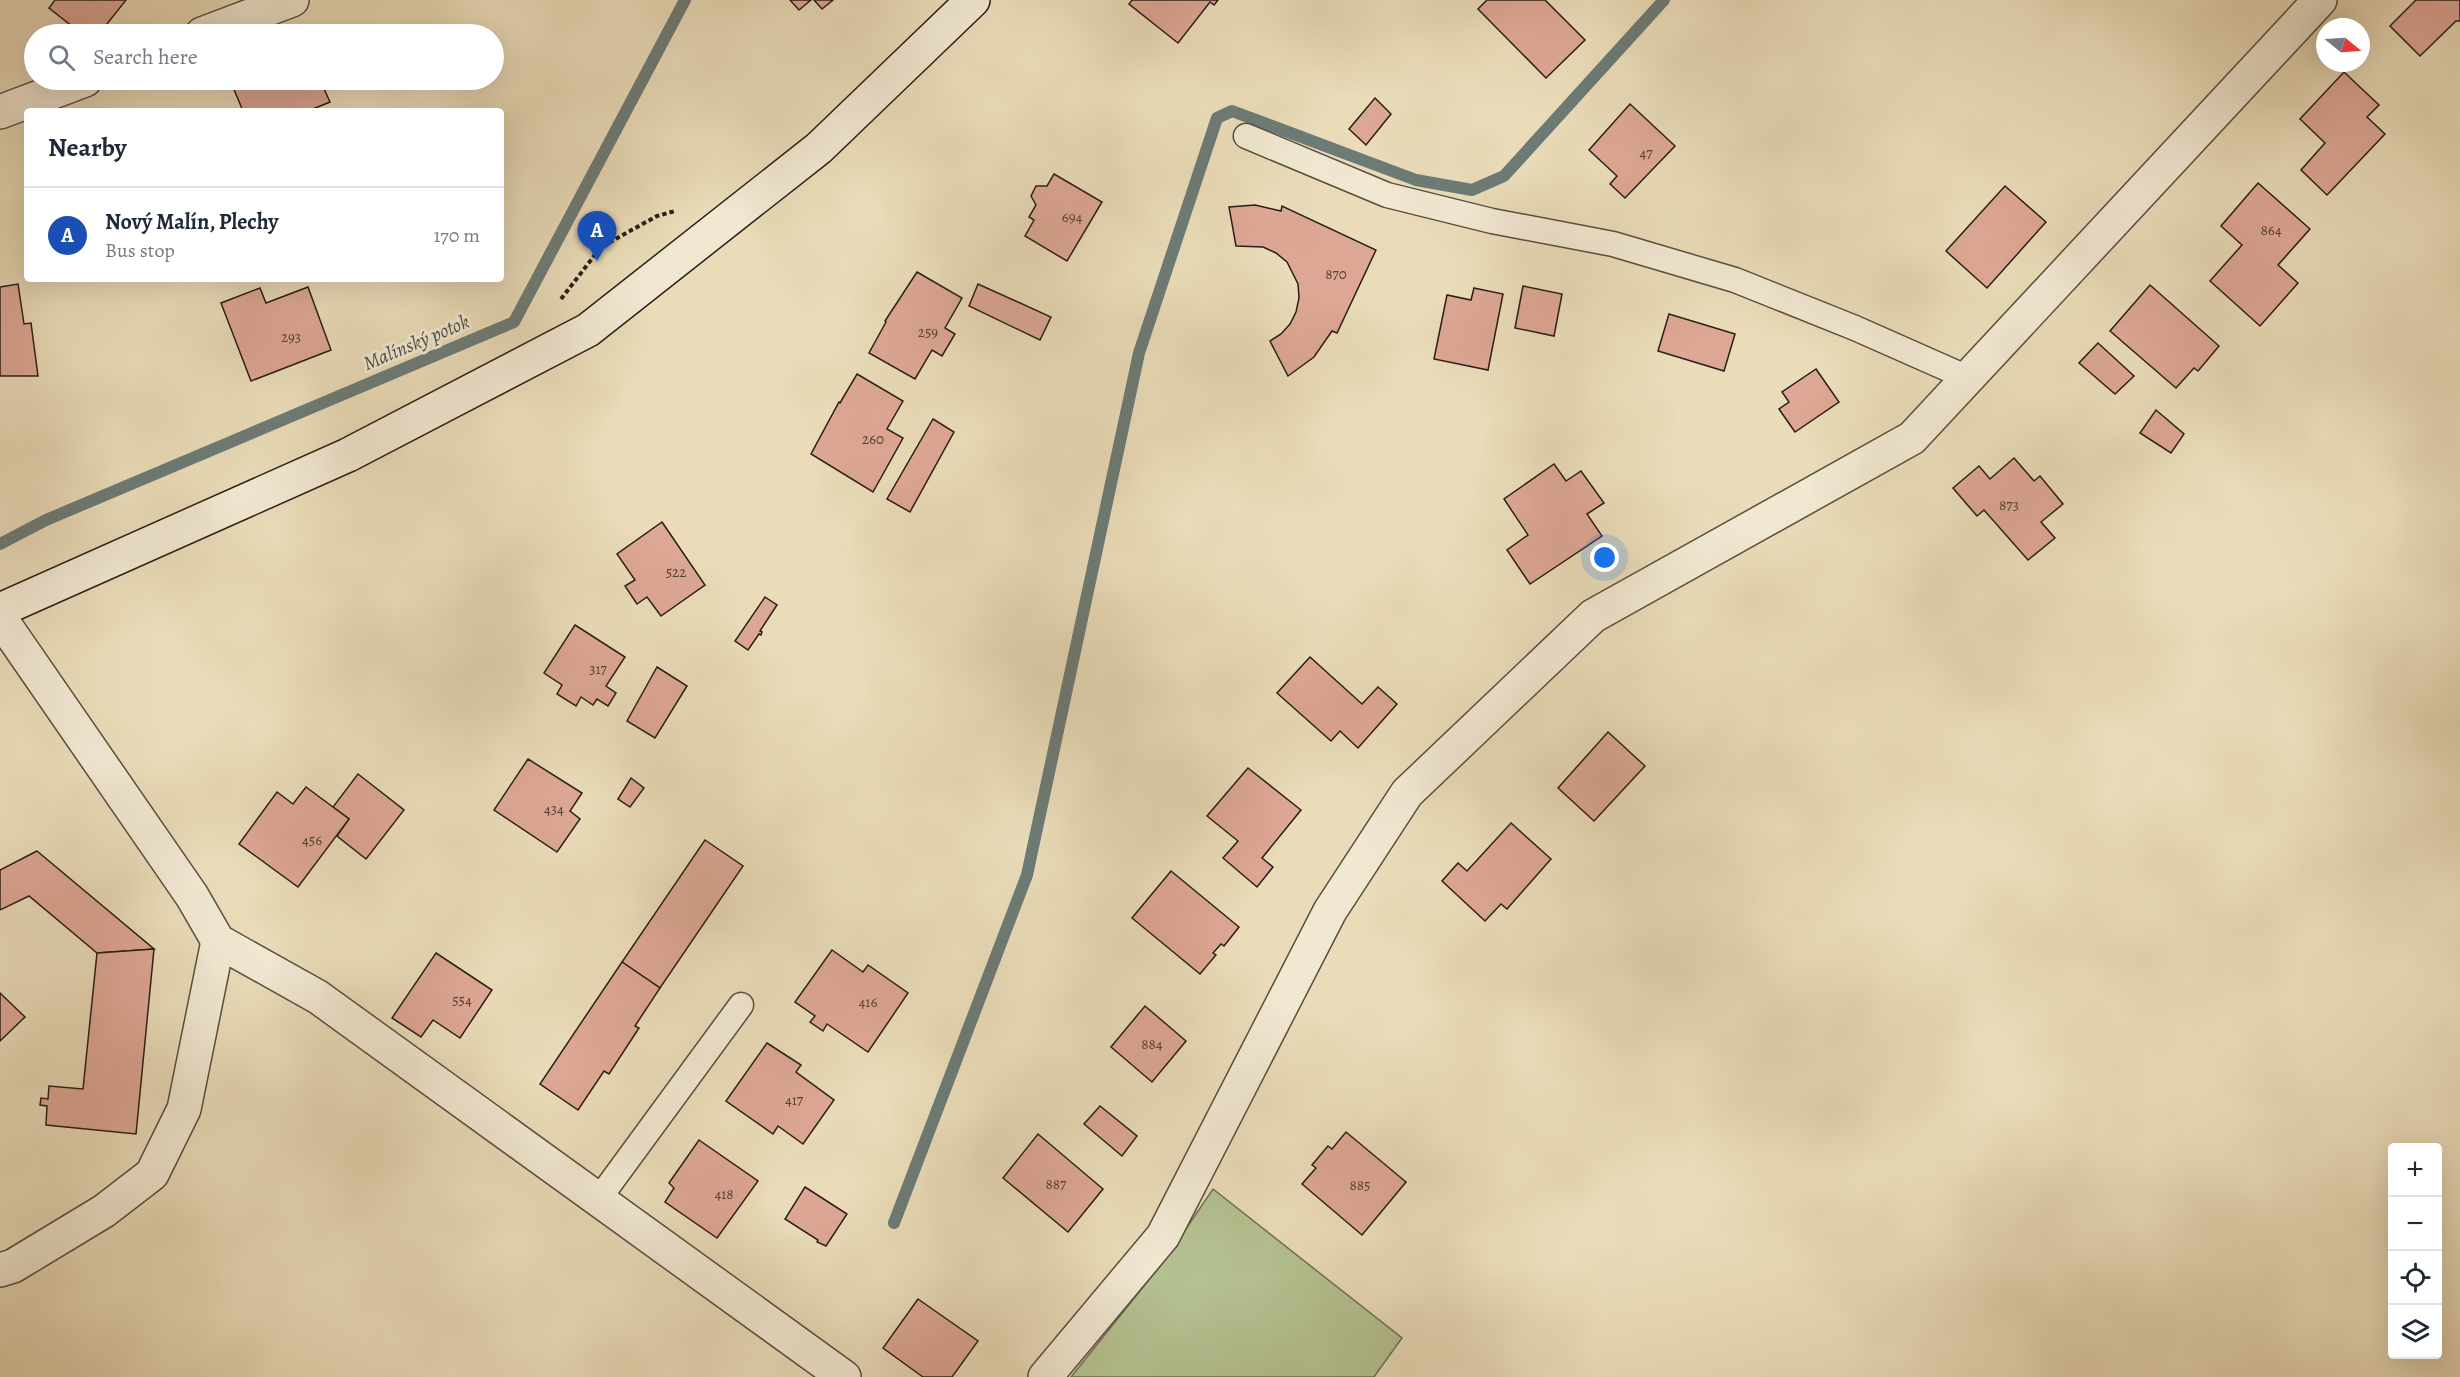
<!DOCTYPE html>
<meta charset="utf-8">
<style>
:root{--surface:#fff;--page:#f2f2f3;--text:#1f2937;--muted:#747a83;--line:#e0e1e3;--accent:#8f2418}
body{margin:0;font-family:Alegreya,serif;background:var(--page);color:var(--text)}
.controls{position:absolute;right:18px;bottom:18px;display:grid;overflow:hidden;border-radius:6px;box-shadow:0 6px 24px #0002}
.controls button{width:54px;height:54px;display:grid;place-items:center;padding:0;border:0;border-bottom:2px solid var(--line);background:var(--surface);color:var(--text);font:30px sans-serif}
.compass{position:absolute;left:2316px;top:18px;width:54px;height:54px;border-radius:50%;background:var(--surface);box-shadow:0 6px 24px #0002;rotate:108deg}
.you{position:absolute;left:1605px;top:558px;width:21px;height:21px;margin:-15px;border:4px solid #fff;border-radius:50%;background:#1a73e8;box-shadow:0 0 0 9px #1a73e833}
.badge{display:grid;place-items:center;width:39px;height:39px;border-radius:50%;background:var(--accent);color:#fff;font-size:20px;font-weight:700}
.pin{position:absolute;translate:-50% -50px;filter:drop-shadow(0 2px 3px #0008)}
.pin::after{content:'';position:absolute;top:32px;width:21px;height:18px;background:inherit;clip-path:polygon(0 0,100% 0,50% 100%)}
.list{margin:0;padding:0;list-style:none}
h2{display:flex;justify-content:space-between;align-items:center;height:78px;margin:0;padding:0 24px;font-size:26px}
h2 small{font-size:20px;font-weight:400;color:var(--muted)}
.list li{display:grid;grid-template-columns:39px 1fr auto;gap:18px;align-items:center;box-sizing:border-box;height:96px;padding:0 24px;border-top:2px solid var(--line)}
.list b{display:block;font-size:22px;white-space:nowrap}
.list p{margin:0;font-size:20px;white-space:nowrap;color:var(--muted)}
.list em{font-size:20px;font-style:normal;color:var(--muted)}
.icon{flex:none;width:33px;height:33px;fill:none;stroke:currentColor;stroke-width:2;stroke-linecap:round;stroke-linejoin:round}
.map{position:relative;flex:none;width:2460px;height:1377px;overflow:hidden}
.search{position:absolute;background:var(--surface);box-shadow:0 6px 24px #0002;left:24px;top:24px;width:480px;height:66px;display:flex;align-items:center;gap:15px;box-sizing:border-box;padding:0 21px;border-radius:33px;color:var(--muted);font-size:22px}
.panel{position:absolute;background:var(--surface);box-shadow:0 6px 24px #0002;left:24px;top:108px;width:480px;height:174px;border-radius:6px}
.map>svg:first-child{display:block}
.green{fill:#b5c191;stroke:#6f6f54;stroke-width:1.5}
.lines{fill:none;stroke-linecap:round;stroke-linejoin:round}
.stream{stroke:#6c7b76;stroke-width:12}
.building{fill:#dda795;stroke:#291d18;stroke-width:1.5}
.lane-casing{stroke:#594d40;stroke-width:27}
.street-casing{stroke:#594d40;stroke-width:36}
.secondary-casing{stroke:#291d18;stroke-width:36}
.path{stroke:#291d18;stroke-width:4;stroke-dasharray:4.5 3;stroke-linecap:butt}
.lane{stroke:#f1e8d2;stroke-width:24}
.street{stroke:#f1e8d2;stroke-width:33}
.secondary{stroke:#f1e8d2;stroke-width:33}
.labels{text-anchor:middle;stroke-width:6;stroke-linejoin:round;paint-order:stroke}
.number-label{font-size:15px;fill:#564037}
.water-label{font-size:20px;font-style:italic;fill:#4a4c47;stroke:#f1e8d2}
</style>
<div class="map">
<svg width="2460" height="1377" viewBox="0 0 2460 1377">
<rect width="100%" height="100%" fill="#eadcb9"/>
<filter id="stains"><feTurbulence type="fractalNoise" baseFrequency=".00333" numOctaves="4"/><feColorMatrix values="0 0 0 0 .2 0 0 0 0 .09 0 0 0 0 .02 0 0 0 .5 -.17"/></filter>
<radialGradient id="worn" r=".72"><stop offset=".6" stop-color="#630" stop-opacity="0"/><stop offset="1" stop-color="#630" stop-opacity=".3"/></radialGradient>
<polygon class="green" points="1213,1189 1402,1338 1374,1377 1071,1377 1164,1261"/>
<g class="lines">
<g class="stream">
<polyline points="0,544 46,520 514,322 685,0"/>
<polyline points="894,1223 1027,875 1139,353 1217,118 1232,111 1416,180 1472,190 1504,176 1664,0"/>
</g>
</g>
<g class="building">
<polygon points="55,0 126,0 99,34 82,34 49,8"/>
<polygon points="790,0 811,0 799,10"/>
<polygon points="814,0 833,0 822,9"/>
<polygon points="1132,0 1218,0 1214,5 1210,2 1178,43 1129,4"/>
<polygon points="1487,0 1545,0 1585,40 1546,78 1478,9"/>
<polygon points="2416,0 2460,0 2460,21 2456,21 2420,56 2390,26"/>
<polygon points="2344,72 2379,105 2367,117 2385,134 2327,195 2301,170 2325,143 2300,119"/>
<polygon points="230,80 320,80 330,102 308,111 243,111"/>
<polygon points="1375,98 1391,114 1366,145 1349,129"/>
<polygon points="1630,104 1675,146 1625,198 1610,184 1617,176 1589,150"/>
<polygon points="1054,174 1102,202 1067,261 1025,236 1034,220 1029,217 1036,205 1031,196 1036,186 1047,186"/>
<polygon points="2258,183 2310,229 2278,265 2298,283 2260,326 2210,281 2242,245 2221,226"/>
<polygon points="2005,186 2046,222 1987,288 1946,251"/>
<polygon points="1255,205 1281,211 1282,206 1376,250 1337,333 1332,331 1314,357 1288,376 1270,341 1281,334 1290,324 1296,312 1299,298 1298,284 1287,262 1276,253 1263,247 1236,246 1229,207"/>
<polygon points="917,272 962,298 945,328 955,334 942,356 932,350 915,379 869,353 886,322 885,321"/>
<polygon points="18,284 24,324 31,323 38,376 0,376 0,287"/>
<polygon points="978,284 1051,317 1040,340 969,306"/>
<polygon points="2150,285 2219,346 2198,371 2194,368 2176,388 2110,331"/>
<polygon points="1523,286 1562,294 1554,336 1515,328"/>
<polygon points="308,287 331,350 251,381 221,303 260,288 266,303"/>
<polygon points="1474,288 1503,294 1488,370 1434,359 1447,295 1471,300"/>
<polygon points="1669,314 1735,334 1724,371 1658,351"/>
<polygon points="2098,343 2134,376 2115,394 2079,363"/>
<polygon points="1816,369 1839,402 1795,432 1779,409 1789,402 1782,392"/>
<polygon points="857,374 903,401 887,429 903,438 873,492 811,454 839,402 840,403"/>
<polygon points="2156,410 2184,434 2171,453 2140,433"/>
<polygon points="933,419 954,432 910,512 887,499"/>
<polygon points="2014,458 2034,481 2040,476 2063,504 2041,522 2055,538 2028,560 1984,510 1977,516 1953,488 1979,466 1990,479"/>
<polygon points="1554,464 1566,481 1581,471 1604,503 1587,514 1602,536 1530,584 1507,550 1528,535 1504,499"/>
<polygon points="662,522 705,585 661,616 647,597 637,604 625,586 635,580 617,554"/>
<polygon points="765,597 777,605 760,631 762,632 761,635 759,634 748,650 735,641"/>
<polygon points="575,625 625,657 606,686 616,693 608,706 597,699 593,705 581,697 576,706 557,694 562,685 544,673"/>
<polygon points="1310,657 1362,704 1378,687 1397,704 1358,748 1340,731 1331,741 1277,693"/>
<polygon points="657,667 687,686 655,738 627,721"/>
<polygon points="1608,732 1645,766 1594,821 1558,788"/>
<polygon points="528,759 582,793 570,811 580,819 557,852 494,810"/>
<polygon points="1248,768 1301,810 1262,858 1273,867 1257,887 1223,858 1238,841 1207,816"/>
<polygon points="358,774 404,810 366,859 337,836 349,819 333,807"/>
<polygon points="631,778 644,788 630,807 618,799"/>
<polygon points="306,787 349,819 298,887 239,844 277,792 293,804"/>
<polygon points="1511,823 1551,859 1507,909 1501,904 1485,921 1442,881 1458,863 1467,871"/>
<polygon points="705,840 743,866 660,988 622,962"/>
<polygon points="37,851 154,949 97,953 29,896 0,910 0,870"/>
<polygon points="1171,871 1239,927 1224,946 1221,944 1213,953 1216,955 1200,974 1132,918"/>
<polygon points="154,949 136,1134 46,1125 47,1106 40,1105 41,1098 48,1099 49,1086 83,1089 97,953"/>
<polygon points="832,950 863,972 868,965 908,993 868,1052 827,1024 823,1031 810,1022 815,1016 795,1002"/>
<polygon points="436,953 492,990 460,1038 433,1020 421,1037 392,1018"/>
<polygon points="622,962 660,988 635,1026 639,1028 609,1074 604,1071 578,1110 540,1084"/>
<polygon points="0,993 25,1017 0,1041"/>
<polygon points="1145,1006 1186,1041 1152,1082 1111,1047"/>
<polygon points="767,1043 801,1065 796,1072 834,1100 803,1144 778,1126 773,1134 726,1101"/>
<polygon points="1100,1106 1137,1136 1122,1156 1084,1124"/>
<polygon points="1346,1132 1406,1182 1362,1235 1302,1184 1316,1168 1312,1165 1328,1146 1332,1149"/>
<polygon points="1038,1134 1103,1189 1068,1232 1003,1178"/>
<polygon points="699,1140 758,1181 717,1238 665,1202 674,1188 669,1183"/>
<polygon points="805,1187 847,1214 826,1246 817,1242 818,1240 785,1219"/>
<polygon points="918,1299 978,1341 952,1377 923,1377 883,1348"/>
</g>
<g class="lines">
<defs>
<g id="lane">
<polyline points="1246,136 1387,195 1492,221 1613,244 1735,280 1855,328 1968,378"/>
<polyline points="598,1200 741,1005"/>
</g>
<g id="street">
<polyline points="202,34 292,0"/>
<polyline points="0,112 85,80"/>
<polyline points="0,618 192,896 218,941 318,997 844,1377"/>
<polyline points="0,1270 13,1266 104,1211 152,1174 184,1109 218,941"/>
<polyline points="1045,1377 1163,1236 1330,911 1407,793 1593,616 1912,438 2320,0"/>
</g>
<polyline id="secondary" points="0,610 348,455 588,330 819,148 973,0"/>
</defs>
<use href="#lane" class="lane-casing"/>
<use href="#street" class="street-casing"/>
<use href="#secondary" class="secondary-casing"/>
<polyline class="path" points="561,299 601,247 657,216 675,211"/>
<use href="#lane" class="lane"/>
<use href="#street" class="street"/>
<use href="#secondary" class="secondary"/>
</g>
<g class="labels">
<g class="number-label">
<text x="1646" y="158">47</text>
<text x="1072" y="222">694</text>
<text x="2271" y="235">864</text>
<text x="1336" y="279">870</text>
<text x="928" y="337">259</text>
<text x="291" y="342">293</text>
<text x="873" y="444">260</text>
<text x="2009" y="510">873</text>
<text x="676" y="577">522</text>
<text x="598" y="674">317</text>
<text x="554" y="814">434</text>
<text x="312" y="845">456</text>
<text x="462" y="1005">554</text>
<text x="868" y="1007">416</text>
<text x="1152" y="1049">884</text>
<text x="794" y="1105">417</text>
<text x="1056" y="1189">887</text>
<text x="1360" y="1190">885</text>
<text x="724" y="1199">418</text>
</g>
<g class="water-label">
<text transform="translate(416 342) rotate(-23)" y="7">Malínský potok</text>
</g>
</g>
<rect width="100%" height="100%" filter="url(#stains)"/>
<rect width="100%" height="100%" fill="url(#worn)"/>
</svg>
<div class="controls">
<button>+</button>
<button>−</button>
<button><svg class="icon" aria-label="locate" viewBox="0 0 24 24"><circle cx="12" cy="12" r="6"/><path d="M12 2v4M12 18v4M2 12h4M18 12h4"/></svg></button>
<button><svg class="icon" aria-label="layers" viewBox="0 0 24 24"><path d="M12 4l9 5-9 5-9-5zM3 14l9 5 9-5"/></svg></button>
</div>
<svg class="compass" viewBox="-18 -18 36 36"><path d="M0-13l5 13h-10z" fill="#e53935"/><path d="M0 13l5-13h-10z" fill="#747a83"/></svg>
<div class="you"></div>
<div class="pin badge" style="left:597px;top:261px;background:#1a4fb4">A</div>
<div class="search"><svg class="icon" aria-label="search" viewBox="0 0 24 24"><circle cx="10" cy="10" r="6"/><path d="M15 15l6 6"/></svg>Search here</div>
<section class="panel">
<h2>Nearby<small></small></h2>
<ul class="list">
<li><span class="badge" style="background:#1a4fb4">A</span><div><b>Nový Malín, Plechy</b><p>Bus stop</p></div><em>170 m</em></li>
</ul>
</section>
</div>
